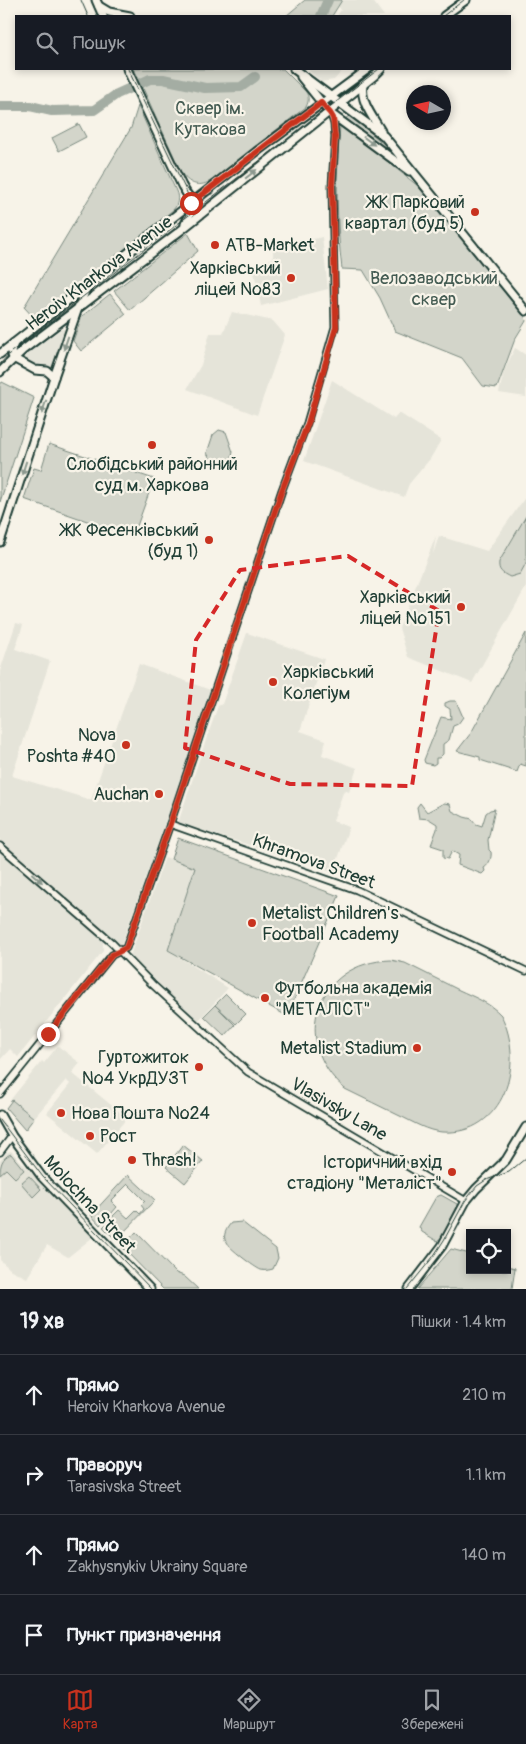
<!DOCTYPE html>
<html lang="uk">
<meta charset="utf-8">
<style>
:root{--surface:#171b24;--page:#242831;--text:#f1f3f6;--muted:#9ea1a6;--line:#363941;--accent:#c8321e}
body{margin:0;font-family:Pangolin,sans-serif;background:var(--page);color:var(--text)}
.controls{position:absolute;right:15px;bottom:15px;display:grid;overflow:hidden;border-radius:0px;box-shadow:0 2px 8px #0003}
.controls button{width:45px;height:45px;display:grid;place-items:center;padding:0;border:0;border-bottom:1px solid var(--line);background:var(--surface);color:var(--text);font:25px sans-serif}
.compass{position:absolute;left:406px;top:85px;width:45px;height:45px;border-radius:50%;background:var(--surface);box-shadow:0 2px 8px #0003;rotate:279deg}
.stop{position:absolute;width:15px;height:15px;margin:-11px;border:4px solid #c8321e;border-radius:50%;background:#fff}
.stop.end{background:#c8321e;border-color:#fff;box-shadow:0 1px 5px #0008}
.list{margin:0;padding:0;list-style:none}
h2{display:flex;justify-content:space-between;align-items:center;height:65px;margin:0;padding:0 20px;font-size:21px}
h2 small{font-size:16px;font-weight:400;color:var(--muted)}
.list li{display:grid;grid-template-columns:32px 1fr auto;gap:15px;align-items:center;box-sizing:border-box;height:80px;padding:0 20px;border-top:1px solid var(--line)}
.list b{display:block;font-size:19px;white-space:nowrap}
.list p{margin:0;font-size:16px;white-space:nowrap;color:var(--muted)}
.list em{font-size:16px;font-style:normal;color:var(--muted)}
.icon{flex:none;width:28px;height:28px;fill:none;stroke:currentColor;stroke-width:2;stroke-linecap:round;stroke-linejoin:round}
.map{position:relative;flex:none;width:526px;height:1289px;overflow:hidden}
.search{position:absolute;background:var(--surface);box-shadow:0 2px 8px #0003;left:15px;right:15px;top:15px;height:55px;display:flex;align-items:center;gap:12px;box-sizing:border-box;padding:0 18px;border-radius:0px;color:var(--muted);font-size:19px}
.sheet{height:385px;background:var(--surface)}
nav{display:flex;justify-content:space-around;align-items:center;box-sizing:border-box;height:70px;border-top:1px solid var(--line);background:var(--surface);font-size:14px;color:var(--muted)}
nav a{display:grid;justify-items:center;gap:2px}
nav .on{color:var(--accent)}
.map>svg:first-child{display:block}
.built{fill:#e5e4d9}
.green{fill:#d3d5ca;stroke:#79897f}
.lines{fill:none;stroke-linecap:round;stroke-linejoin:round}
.river{stroke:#a4ada3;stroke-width:10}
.minor-casing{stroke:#1f3d34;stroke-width:9}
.major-casing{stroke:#1f3d34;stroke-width:11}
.minor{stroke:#f7f3e8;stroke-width:5.5}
.major{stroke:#f7f3e8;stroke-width:7}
.tram{stroke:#1f3d34;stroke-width:1}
.oneway{fill:#8b988e}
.route{stroke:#c8321e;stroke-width:6}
.marked{fill:none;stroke:#d62828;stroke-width:4;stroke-dasharray:10 6;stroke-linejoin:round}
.poi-dot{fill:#c8321e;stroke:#f7f3e8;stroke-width:2}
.labels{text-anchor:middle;stroke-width:4.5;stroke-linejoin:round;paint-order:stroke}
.park-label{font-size:18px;fill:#435b52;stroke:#f7f3e8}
.poi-label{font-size:18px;fill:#1f3d34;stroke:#f7f3e8;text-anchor:end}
.street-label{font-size:18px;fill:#1f3d34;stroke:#f7f3e8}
</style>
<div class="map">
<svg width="526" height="1289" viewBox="0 0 526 1289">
<rect width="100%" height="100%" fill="#f7f3e8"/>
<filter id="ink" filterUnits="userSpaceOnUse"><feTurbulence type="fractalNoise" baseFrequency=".02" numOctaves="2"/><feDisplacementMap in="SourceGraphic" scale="10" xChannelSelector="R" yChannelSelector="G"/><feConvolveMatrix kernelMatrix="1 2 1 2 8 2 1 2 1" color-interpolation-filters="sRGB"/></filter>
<g filter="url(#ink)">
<g class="built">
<polygon points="340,0 372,0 384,16 337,16 341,10 338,6"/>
<polygon points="307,69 344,69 334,80 322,82"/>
<polygon points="322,237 328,289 261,306 253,267 273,258 273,249"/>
<polygon points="232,312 273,321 285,335 257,415 187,389 201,365 210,333 223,333"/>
<polygon points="62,329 65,329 65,331 52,369 39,369 21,360 34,348"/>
<polygon points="515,348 526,355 526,397 499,393 504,371"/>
<polygon points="332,380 394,419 399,413 441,440 430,459 409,484 404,497 304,461"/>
<polygon points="524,499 526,500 526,587 472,683 408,657 399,628 436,536 433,554 439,536 487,551"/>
<polygon points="16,623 23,625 15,649 50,661 12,776 91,800 139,664 213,691 121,946 0,843 0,671"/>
<polygon points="247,633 324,659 300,731 326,740 322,755 357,768 349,792 344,790 333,821 349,827 333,873 289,854 288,857 178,823 199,760 218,706 222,704"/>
<polygon points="0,850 103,940 103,951 18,1057 10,1049 0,1060"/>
<polygon points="165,857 195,868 168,950 228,988 198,1021 130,956"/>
<polygon points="58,1046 80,1063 72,1073 127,1118 97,1154 47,1113 70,1084 66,1080 34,1118 11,1099 42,1061 44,1063"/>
<polygon points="11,1151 93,1237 68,1257 47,1245 27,1278 11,1270 0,1260 0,1161 7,1152"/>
</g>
<g class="green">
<polygon points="305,0 342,0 332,16 286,16"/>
<path d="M133 69H283L306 92C309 97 309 101 306 107L212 180C200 188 190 185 182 174L136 73Z"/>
<path d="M138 106 176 191C179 198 178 205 173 210L36 320 24 307 131 128Z"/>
<polygon points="350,115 393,152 392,154 345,119"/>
<polygon points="79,124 86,137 59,151 52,138"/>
<path d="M342 125 418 186 525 317 526 321 515 339 497 388 483 386 462 358 395 331 380 298 363 270 342 269C336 221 336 174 340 126Z"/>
<polygon points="188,233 198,251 130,310 114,291"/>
<polygon points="110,294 126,314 81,351 73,341 82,316"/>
<polygon points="2,382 34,398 0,502 0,385"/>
<polygon points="219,430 226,432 233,452 230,465 211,460 207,453 213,435"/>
<polygon points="49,444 154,479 133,537 24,499 34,468 41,470"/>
<path d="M526 516V563L520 574 510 577C502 573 498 571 499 562Z"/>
<polygon points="526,633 526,766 520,764 517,772 480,760 480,757 457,751 471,733"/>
<polygon points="450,701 456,701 463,717 458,724 453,726 449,740 443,744 443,754 439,758 436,758 436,763 433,765 425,763 424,760 441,717 451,719 450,709 445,706 445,703"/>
<path d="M420 803 427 812 444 803 450 804 452 811 464 817 472 819 476 824 482 826 486 813 490 810 495 809 488 840 489 850 491 852C492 857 489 865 484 868L485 871 482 874 458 865 459 855 452 851 448 859 443 858V849L431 845 437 829V824L429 819 419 818 417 807Z"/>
<polygon points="178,838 339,896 287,1016 168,950 195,868 171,859"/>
<path d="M391 960 405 963C423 972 441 981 459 990 474 997 490 1003 501 1015 526 1063 504 1136 442 1132 427 1131 413 1122 400 1116 382 1107 363 1098 345 1089 289 1041 316 962 391 960Z"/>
<polygon points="226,994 246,1014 236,1024 215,1005"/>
<polygon points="215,1005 235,1025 225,1036 204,1016"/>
<polygon points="12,1100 34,1118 25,1130 6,1108"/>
<polygon points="183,1145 203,1161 185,1183 166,1167"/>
<path d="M11 1154 24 1170 15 1178 6 1169 0 1174C0 1166 2 1157 11 1154Z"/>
<polygon points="128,1175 155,1200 118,1238 115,1239 103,1227 106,1224 112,1223 113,1216 119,1210 128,1218 136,1210 140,1214 144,1209 141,1205 145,1201 128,1184 111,1201 117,1207 111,1214 105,1214 103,1218 104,1221 100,1225 91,1215"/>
<polygon points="29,1176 41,1189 33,1197 21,1183"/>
<polygon points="441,1195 457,1204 457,1207 442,1237 437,1241 422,1232 419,1227 436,1197"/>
<path d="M242 1222 276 1249 278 1258 273 1269C269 1270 265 1271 261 1270 255 1268 228 1247 226 1242 222 1235 227 1228 231 1223Z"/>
<polygon points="136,1232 176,1273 184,1276 198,1289 163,1289 122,1247"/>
<polygon points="451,1249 470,1254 470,1270 507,1270 507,1266 515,1268 512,1289 417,1289"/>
</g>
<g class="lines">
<g class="river">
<polyline points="321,16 328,0"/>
<polyline points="0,106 30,106 52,111 94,110 117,94 150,79 163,79 205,88 241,87 255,77"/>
</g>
<defs>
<g id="minor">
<polyline points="170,824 357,890 526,971"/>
<polyline points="0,846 112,943 152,984 248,1072 466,1201"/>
<polyline points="0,1094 112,955 126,948 170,824 282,490 307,423 335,327 332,186 335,137 334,124 331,114"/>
<polyline points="0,1152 12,1136"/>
</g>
<g id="major">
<polyline points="96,0 103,16"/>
<polyline points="99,6 109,12 130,16"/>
<polyline points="444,16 466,0"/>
<polyline points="127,69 182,186 192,202"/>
<polyline points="294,69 384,136 526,311"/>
<polyline points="301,77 330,113 409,171"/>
<path d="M363 85C360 102 373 117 381 131"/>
<polyline points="185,224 192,210 192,202"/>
<polyline points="14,343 11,352 13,358 35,370 47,371 54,377"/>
<polyline points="0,354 256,152 368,69"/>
<polyline points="0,372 23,350 180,231 374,76 381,69"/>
<polyline points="0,542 54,377 78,308 87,287"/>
<polyline points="0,1115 12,1136 42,1177 150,1289"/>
<polyline points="409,1289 442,1246 466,1201 476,1189 506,1160 526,1127"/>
</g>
</defs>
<use href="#minor" class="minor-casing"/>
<use href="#major" class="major-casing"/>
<use href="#minor" class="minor"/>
<use href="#major" class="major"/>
<g class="tram">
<polyline points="81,0 88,16"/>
<polyline points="443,16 464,0"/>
<polyline points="128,69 190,199 190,209 185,218"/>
<path d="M185 187C193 196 203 198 214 193"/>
<polyline points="0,364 11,352 379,69"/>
<polyline points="0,1120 43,1177 151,1289"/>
<polyline points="407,1289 433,1257 444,1240 465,1201 477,1186 486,1180 509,1172 526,1158"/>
</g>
</g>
<defs><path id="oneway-solid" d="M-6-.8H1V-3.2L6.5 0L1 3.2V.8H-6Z" transform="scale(1.25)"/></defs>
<g class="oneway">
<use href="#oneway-solid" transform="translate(369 141) rotate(36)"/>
<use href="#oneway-solid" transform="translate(251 174) rotate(-38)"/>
<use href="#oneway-solid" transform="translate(66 343) rotate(109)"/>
<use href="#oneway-solid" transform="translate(44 407) rotate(108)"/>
<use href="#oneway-solid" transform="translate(24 468) rotate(108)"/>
<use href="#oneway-solid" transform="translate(37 878) rotate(41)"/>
</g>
</g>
<g class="lines" filter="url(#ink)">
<polyline class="route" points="48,1034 112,955 126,948 170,824 282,490 308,423 336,327 332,186 335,137 333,118 330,113 321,103 191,203"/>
</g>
<path class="marked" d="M348 556 439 611 412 786 290 784 185 748 196 640 240 570Z"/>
<g class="poi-dot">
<circle cx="475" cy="212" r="5"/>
<circle cx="215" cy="245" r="5"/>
<circle cx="291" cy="278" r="5"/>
<circle cx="152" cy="445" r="5"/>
<circle cx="209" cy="540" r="5"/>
<circle cx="461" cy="607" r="5"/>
<circle cx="273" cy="682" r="5"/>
<circle cx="126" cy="745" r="5"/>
<circle cx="159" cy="794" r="5"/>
<circle cx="252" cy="923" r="5"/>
<circle cx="265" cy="998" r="5"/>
<circle cx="417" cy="1048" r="5"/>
<circle cx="199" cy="1067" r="5"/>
<circle cx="61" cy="1113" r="5"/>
<circle cx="90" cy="1136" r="5"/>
<circle cx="132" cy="1160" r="5"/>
<circle cx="452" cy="1172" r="5"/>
</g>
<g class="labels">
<g class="park-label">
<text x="210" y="114">Сквер ім.<tspan x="210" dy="21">Кутакова</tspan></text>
<text x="434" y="284">Велозаводський<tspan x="434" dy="21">сквер</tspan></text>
</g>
<g class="poi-label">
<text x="465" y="208">ЖК Парковий<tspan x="465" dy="21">квартал (буд 5)</tspan></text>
<text x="225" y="251" text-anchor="start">ATB-Market</text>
<text x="281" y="274">Харківський<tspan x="281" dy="21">ліцей №83</tspan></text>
<text x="152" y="470" text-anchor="middle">Слобідський районний<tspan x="152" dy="21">суд м. Харкова</tspan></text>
<text x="199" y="536">ЖК Фесенківський<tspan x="199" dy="21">(буд 1)</tspan></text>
<text x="451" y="603">Харківський<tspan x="451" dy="21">ліцей №151</tspan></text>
<text x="283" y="678" text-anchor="start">Харківський<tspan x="283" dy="21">Колегіум</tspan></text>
<text x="116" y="741">Nova<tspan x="116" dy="21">Poshta #40</tspan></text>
<text x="149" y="800">Auchan</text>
<text x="262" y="919" text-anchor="start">Metalist Children's<tspan x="262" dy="21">Football Academy</tspan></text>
<text x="275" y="994" text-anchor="start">Футбольна академія<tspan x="275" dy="21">"МЕТАЛІСТ"</tspan></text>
<text x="407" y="1054">Metalist Stadium</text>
<text x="189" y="1063">Гуртожиток<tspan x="189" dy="21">№4 УкрДУЗТ</tspan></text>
<text x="71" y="1119" text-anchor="start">Нова Пошта №24</text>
<text x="100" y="1142" text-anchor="start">Рост</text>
<text x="142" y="1166" text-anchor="start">Thrash!</text>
<text x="442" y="1168">Історичний вхід<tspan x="442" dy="21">стадіону "Металіст"</tspan></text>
</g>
<g class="street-label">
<text transform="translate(99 273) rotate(-37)" y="6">Heroiv Kharkova Avenue</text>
<text transform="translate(314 861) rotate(20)" y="6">Khramova Street</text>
<text transform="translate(339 1109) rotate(30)" y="6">Vlasivsky Lane</text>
<text transform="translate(90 1204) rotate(47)" y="6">Molochna Street</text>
</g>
</g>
</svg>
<div class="controls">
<button><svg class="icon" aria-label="locate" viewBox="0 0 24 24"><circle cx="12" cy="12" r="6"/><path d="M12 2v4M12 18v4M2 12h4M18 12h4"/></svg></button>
</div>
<svg class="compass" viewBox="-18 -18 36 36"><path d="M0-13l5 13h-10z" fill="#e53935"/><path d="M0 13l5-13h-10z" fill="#9ea1a6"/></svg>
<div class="stop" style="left:191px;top:203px"></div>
<div class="stop end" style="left:48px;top:1034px"></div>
<div class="search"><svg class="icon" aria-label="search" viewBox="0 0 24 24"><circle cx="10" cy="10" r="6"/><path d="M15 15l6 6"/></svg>Пошук</div>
</div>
<section class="sheet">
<h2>19 хв<small>Пішки · 1.4 km</small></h2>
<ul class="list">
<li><svg class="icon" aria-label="ahead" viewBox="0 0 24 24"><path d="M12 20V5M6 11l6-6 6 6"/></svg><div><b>Прямо</b><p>Heroiv Kharkova Avenue</p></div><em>210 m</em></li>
<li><svg class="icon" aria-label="right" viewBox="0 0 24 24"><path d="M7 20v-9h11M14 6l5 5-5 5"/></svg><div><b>Праворуч</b><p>Tarasivska Street</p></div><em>1.1 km</em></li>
<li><svg class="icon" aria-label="ahead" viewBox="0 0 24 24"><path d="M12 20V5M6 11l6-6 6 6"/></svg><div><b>Прямо</b><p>Zakhysnykiv Ukrainy Square</p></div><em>140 m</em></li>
<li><svg class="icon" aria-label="arrive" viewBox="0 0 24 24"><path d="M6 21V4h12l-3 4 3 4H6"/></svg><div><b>Пункт призначення</b></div></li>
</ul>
</section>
<nav>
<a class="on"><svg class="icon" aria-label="map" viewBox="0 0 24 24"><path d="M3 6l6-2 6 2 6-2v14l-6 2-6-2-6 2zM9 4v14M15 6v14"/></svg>Карта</a>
<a><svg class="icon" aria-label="directions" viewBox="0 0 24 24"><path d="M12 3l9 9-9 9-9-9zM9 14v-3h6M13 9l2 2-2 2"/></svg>Маршрут</a>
<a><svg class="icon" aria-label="saved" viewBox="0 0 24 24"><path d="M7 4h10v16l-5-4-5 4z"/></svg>Збережені</a>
</nav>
